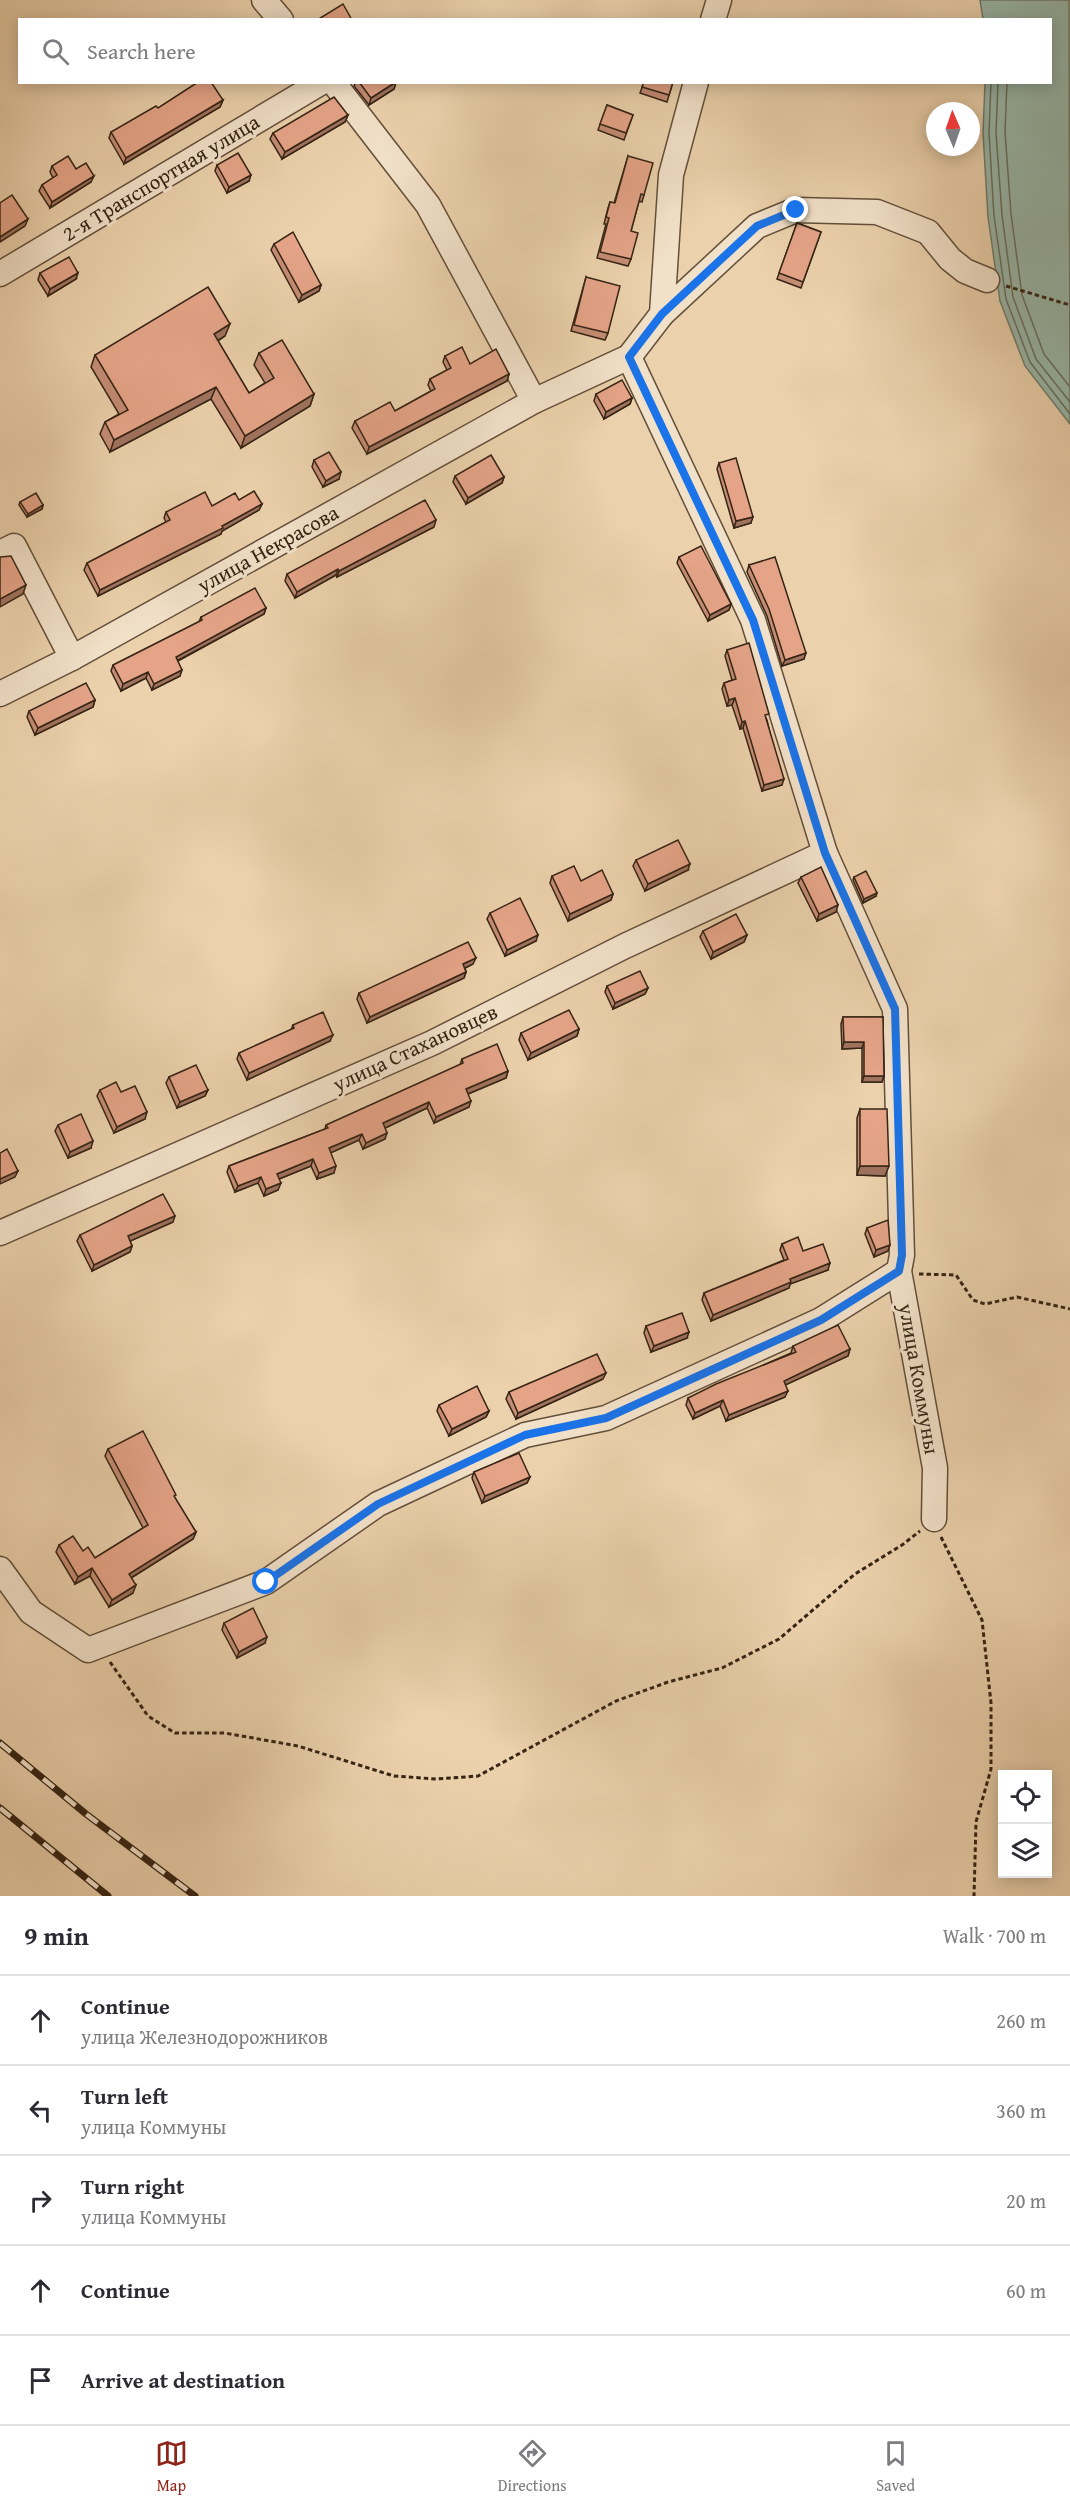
<!DOCTYPE html>
<meta charset="utf-8">
<style>
:root{--surface:#fff;--page:#f7f7f7;--text:#2b2b33;--muted:#7c7c81;--line:#e1e1e2;--accent:#8f2418}
body{margin:0;font-family:"Gentium Book Plus",serif;background:var(--page);color:var(--text)}
.controls{position:absolute;right:18px;bottom:18px;display:grid;overflow:hidden;border-radius:0px;box-shadow:0 3px 15px #0003}
.controls button{width:54px;height:54px;display:grid;place-items:center;padding:0;border:0;border-bottom:2px solid var(--line);background:var(--surface);color:var(--text);font:30px sans-serif}
.compass{position:absolute;left:926px;top:102px;width:54px;height:54px;border-radius:50%;background:var(--surface);box-shadow:0 3px 15px #0003;rotate:358deg}
.stop{position:absolute;width:18px;height:18px;margin:-14px;border:4px solid #1a73e8;border-radius:50%;background:#fff}
.stop.end{background:#1a73e8;border-color:#fff;box-shadow:0 2px 6px #0008}
.list{margin:0;padding:0;list-style:none}
h2{display:flex;justify-content:space-between;align-items:center;height:78px;margin:0;padding:0 24px;font-size:26px}
h2 small{font-size:20px;font-weight:400;color:var(--muted)}
.list li{display:grid;grid-template-columns:39px 1fr auto;gap:18px;align-items:center;box-sizing:border-box;height:90px;padding:0 24px;border-top:2px solid var(--line)}
.list b{display:block;font-size:22px;white-space:nowrap}
.list p{margin:0;font-size:20px;white-space:nowrap;color:var(--muted)}
.list em{font-size:20px;font-style:normal;color:var(--muted)}
.icon{flex:none;width:33px;height:33px;fill:none;stroke:currentColor;stroke-width:2;stroke-linecap:round;stroke-linejoin:round}
.map{position:relative;flex:none;width:1070px;height:1896px;overflow:hidden}
.search{position:absolute;background:var(--surface);box-shadow:0 3px 15px #0003;left:18px;right:18px;top:18px;height:66px;display:flex;align-items:center;gap:15px;box-sizing:border-box;padding:0 21px;border-radius:0px;color:var(--muted);font-size:22px}
.sheet{height:528px;background:var(--surface)}
nav{display:flex;justify-content:space-around;align-items:center;box-sizing:border-box;height:84px;border-top:2px solid var(--line);background:var(--surface);font-size:16px;color:var(--muted)}
nav a{display:grid;justify-items:center;gap:3px}
nav .on{color:var(--accent)}
.map>svg:first-child{display:block}
.water{fill:#98b7aa;stroke:#717c6e;stroke-width:1.5}
.lines{fill:none;stroke-linecap:round;stroke-linejoin:round}
.shore{stroke:#676e5f;stroke-width:1.5}
.minor-casing{stroke:#634f3a;stroke-width:27}
.path{stroke:#362414;stroke-width:3;stroke-dasharray:4.5 3;stroke-linecap:butt}
.minor{stroke:#f2e1c9;stroke-width:24}
.rail-casing{stroke:#362414;stroke-width:7}
.rail{stroke:#f2e1c9;stroke-width:4.5;stroke-dasharray:14;stroke-linecap:butt}
.wall{fill:#c58d75;stroke:#362414;stroke-width:1.5}
.shaded-wall{fill:#a0735f;stroke:#362414;stroke-width:1.5}
.building{fill:#e5a488;stroke:#362414;stroke-width:1.5}
.route{stroke:#1a73e8;stroke-width:8}
.labels{text-anchor:middle;stroke-width:6;stroke-linejoin:round;paint-order:stroke}
.street-label{font-size:21px;fill:#362414;stroke:#f2e1c9}
</style>
<div class="map">
<svg width="1070" height="1896" viewBox="0 0 1070 1896">
<rect width="100%" height="100%" fill="#ebd1ac"/>
<filter id="stains"><feTurbulence type="fractalNoise" baseFrequency=".00333" numOctaves="4"/><feColorMatrix values="0 0 0 0 .2 0 0 0 0 .09 0 0 0 0 .02 0 0 0 .5 -.17"/></filter>
<radialGradient id="worn" r=".72"><stop offset=".6" stop-color="#630" stop-opacity="0"/><stop offset="1" stop-color="#630" stop-opacity=".3"/></radialGradient>
<polygon class="water" points="980,0 1069,0 1070,424 1025,366 1000,301 988,217 983,133 985,83 1050,82 1050,20 983,19"/>
<g class="lines">
<g class="shore">
<polyline points="991,82 989,133 994,216 1006,299 1030,362 1070,414"/>
<polyline points="998,82 996,133 1002,215 1013,297 1036,359 1070,402"/>
<polyline points="1007,82 1005,132 1011,214 1022,295 1044,354 1070,387"/>
</g>
<defs>
<g id="minor">
<polyline points="264,0 281,20"/>
<polyline points="713,20 719,0"/>
<polyline points="333,82 428,205 534,401"/>
<polyline points="0,274 322,82"/>
<polyline points="662,314 757,226 796,210 877,212 928,232 950,259 965,271 987,280"/>
<polyline points="629,357 753,620 825,853 895,1009 902,1255 899,1271 935,1468 934,1519"/>
<polyline points="0,553 14,546 72,658"/>
<polyline points="0,694 72,658 534,401 629,357 662,314 671,175 696,82"/>
<polyline points="0,1233 432,1043 625,946 825,853"/>
<polyline points="0,1569 31,1612 88,1650 266,1582 378,1504 525,1435 606,1418 821,1320 899,1271"/>
</g>
</defs>
<use href="#minor" class="minor-casing"/>
<g class="path">
<polyline points="1006,286 1070,305"/>
<polyline points="919,1274 956,1275 973,1300 985,1304 1017,1297 1070,1309"/>
<polyline points="941,1537 982,1620 991,1703 991,1769 976,1822 974,1896"/>
<polyline points="110,1662 148,1716 175,1733 225,1733 298,1746 394,1776 436,1779 478,1776 616,1701 668,1682 722,1668 779,1639 855,1574 902,1545 920,1531"/>
</g>
<use href="#minor" class="minor"/>
<defs>
<g id="rail">
<polyline points="0,1743 86,1814 195,1896"/>
<polyline points="0,1808 108,1896"/>
</g>
</defs>
<use href="#rail" class="rail-casing"/>
<use href="#rail" class="rail"/>
</g>
<g class="wall">
<polygon points="356,82 396,82 394,89 369,105 354,86"/>
<polygon points="644,82 673,82 667,102 640,93"/>
<polygon points="223,100 220,107 124,164 109,138 111,132"/>
<polygon points="607,105 633,115 624,140 598,130"/>
<polygon points="348,115 345,122 282,159 270,139 273,133"/>
<polygon points="628,156 644,195 642,202 639,201 631,231 631,259 628,266 597,258 606,224 604,224 608,208 610,202 614,203"/>
<polygon points="217,165 249,181 227,193 215,171"/>
<polygon points="52,166 76,169 91,182 50,208 39,191 42,185 53,178 50,172"/>
<polygon points="797,223 821,232 801,288 777,279"/>
<polygon points="274,244 321,285 319,291 299,302 271,250"/>
<polygon points="40,273 76,279 48,296 38,280"/>
<polygon points="586,277 608,333 605,340 571,331"/>
<polygon points="225,336 218,341 249,393 265,383 254,365 259,353 314,394 310,406 241,448 211,399 110,452 100,434 105,422 119,414 91,367 95,355"/>
<polygon points="445,356 470,364 509,374 507,381 367,454 352,428 355,421 395,411 431,391 428,385 430,379 447,370 443,362"/>
<polygon points="596,394 632,398 630,404 604,419 594,401"/>
<polygon points="314,460 339,479 323,487 312,467"/>
<polygon points="719,463 751,523 734,528 717,469"/>
<polygon points="455,476 504,477 502,483 466,504 453,482"/>
<polygon points="239,500 262,504 259,510 222,531 221,534 98,596 84,570 87,563 166,522 164,518 166,512 212,506"/>
<polygon points="20,502 43,505 42,509 27,517 19,505"/>
<polygon points="434,527 337,577 336,575 295,598 285,581 287,574"/>
<polygon points="679,557 731,604 729,610 708,621 677,563"/>
<polygon points="749,565 804,659 782,666 767,616 747,572"/>
<polygon points="266,608 264,614 178,661 180,676 152,690 146,678 121,691 111,671 113,665 199,622 201,617"/>
<polygon points="727,650 767,720 782,785 762,791 743,728 740,729 732,705 727,706 722,689 724,683 732,680 725,656"/>
<polygon points="95,700 93,707 35,735 27,717 29,711"/>
<polygon points="636,860 688,870 645,891 633,866"/>
<polygon points="552,876 581,881 613,894 611,900 568,921 550,883"/>
<polygon points="801,877 836,912 817,921 798,883"/>
<polygon points="854,877 876,896 863,903 853,880"/>
<polygon points="490,913 536,941 505,956 487,919"/>
<polygon points="703,931 747,935 744,942 711,959 700,937"/>
<polygon points="473,964 465,968 466,972 464,978 367,1023 357,999 359,993"/>
<polygon points="607,986 648,988 645,994 613,1009 605,992"/>
<polygon points="843,1017 883,1017 884,1076 882,1082 862,1082 862,1048 842,1049 841,1024"/>
<polygon points="293,1025 330,1041 247,1080 237,1059 239,1053 291,1030"/>
<polygon points="579,1029 577,1036 528,1060 519,1040 521,1033"/>
<polygon points="462,1059 508,1071 506,1078 468,1094 469,1107 434,1123 427,1108 385,1128 385,1139 363,1149 359,1140 330,1153 334,1173 317,1179 311,1166 279,1179 278,1190 264,1196 258,1183 235,1192 227,1172 229,1166 325,1129 326,1125 460,1065"/>
<polygon points="169,1077 208,1090 205,1096 177,1108 166,1083"/>
<polygon points="100,1090 121,1092 145,1119 114,1133 97,1096"/>
<polygon points="860,1109 885,1176 857,1175 857,1118"/>
<polygon points="58,1125 91,1148 68,1158 55,1131"/>
<polygon points="173,1222 130,1241 132,1246 130,1252 92,1271 77,1241 80,1235"/>
<polygon points="867,1228 888,1251 874,1257 865,1234"/>
<polygon points="782,1244 803,1251 828,1270 790,1284 789,1288 711,1321 702,1300 704,1293 784,1260 780,1250"/>
<polygon points="646,1326 687,1338 651,1352 644,1333"/>
<polygon points="793,1346 850,1349 848,1356 785,1385 785,1397 726,1421 720,1406 693,1419 686,1405 688,1398 791,1353"/>
<polygon points="603,1379 516,1419 506,1399 509,1392"/>
<polygon points="439,1405 489,1411 486,1417 449,1436 437,1411"/>
<polygon points="108,1449 175,1498 196,1532 193,1539 131,1578 133,1593 109,1607 90,1576 75,1584 56,1552 59,1545 83,1551 95,1558 143,1528 105,1456"/>
<polygon points="474,1472 530,1477 527,1483 482,1503 472,1478"/>
<polygon points="224,1623 265,1643 237,1658 222,1630"/>
</g>
<g class="shaded-wall">
<polygon points="396,82 394,89 369,105 371,98"/>
<polygon points="223,100 220,107 124,164 126,158"/>
<polygon points="348,115 345,122 282,159 285,152"/>
<polygon points="251,175 249,181 227,193 229,187"/>
<polygon points="94,176 91,182 50,208 52,202"/>
<polygon points="28,219 25,226 0,242 0,237"/>
<polygon points="78,273 76,279 48,296 50,289"/>
<polygon points="321,285 319,291 299,302 302,295"/>
<polygon points="230,324 225,336 209,346 214,334"/>
<polygon points="509,374 507,381 367,454 369,447"/>
<polygon points="216,387 211,399 110,452 114,440"/>
<polygon points="314,394 310,406 241,448 245,436"/>
<polygon points="632,398 630,404 604,419 606,412"/>
<polygon points="341,472 339,479 323,487 326,481"/>
<polygon points="504,477 502,483 466,504 468,498"/>
<polygon points="262,504 259,510 222,531 221,534 98,596 100,590 222,526"/>
<polygon points="43,505 42,509 27,517 28,514"/>
<polygon points="753,517 751,523 734,528 736,521"/>
<polygon points="436,520 434,527 337,577 339,571"/>
<polygon points="338,569 336,575 295,598 297,592"/>
<polygon points="26,585 23,594 0,607 0,599"/>
<polygon points="731,604 729,610 708,621 710,615"/>
<polygon points="266,608 264,614 173,663 176,657"/>
<polygon points="806,653 804,659 782,666 785,660"/>
<polygon points="182,670 180,676 152,690 154,684"/>
<polygon points="148,672 146,678 121,691 123,684"/>
<polygon points="735,698 732,705 727,706 729,700"/>
<polygon points="95,700 93,707 35,735 38,728"/>
<polygon points="745,721 743,728 740,729 742,722"/>
<polygon points="784,779 782,785 762,791 764,785"/>
<polygon points="690,864 688,870 645,891 648,884"/>
<polygon points="877,893 876,896 863,903 864,899"/>
<polygon points="613,894 611,900 568,921 570,914"/>
<polygon points="838,905 836,912 817,921 819,914"/>
<polygon points="538,935 536,941 505,956 507,950"/>
<polygon points="747,935 744,942 711,959 713,952"/>
<polygon points="476,958 473,964 461,970 463,964"/>
<polygon points="466,972 464,978 367,1023 370,1017"/>
<polygon points="648,988 645,994 613,1009 615,1003"/>
<polygon points="579,1029 577,1036 528,1060 531,1053"/>
<polygon points="333,1035 330,1041 247,1080 249,1073"/>
<polygon points="844,1042 864,1042 862,1048 842,1049"/>
<polygon points="508,1071 506,1078 463,1096 466,1089"/>
<polygon points="864,1076 884,1076 882,1082 862,1082"/>
<polygon points="208,1090 205,1096 177,1108 180,1102"/>
<polygon points="471,1101 469,1107 434,1123 436,1117"/>
<polygon points="429,1102 427,1108 381,1130 383,1123"/>
<polygon points="147,1112 145,1119 114,1133 117,1127"/>
<polygon points="387,1133 385,1139 363,1149 366,1143"/>
<polygon points="362,1134 359,1140 326,1155 329,1148"/>
<polygon points="93,1141 91,1148 68,1158 70,1152"/>
<polygon points="313,1159 311,1166 274,1181 277,1174"/>
<polygon points="336,1166 334,1173 317,1179 319,1173"/>
<polygon points="860,1166 889,1166 885,1176 857,1175"/>
<polygon points="18,1171 15,1177 0,1184 0,1179"/>
<polygon points="261,1177 258,1183 235,1192 238,1186"/>
<polygon points="281,1183 278,1190 264,1196 266,1189"/>
<polygon points="175,1216 173,1222 126,1243 128,1236"/>
<polygon points="890,1245 888,1251 874,1257 876,1250"/>
<polygon points="132,1246 130,1252 92,1271 94,1265"/>
<polygon points="830,1263 828,1270 790,1284 789,1288 711,1321 713,1315 790,1279"/>
<polygon points="689,1332 687,1338 651,1352 654,1346"/>
<polygon points="850,1349 848,1356 781,1387 784,1381"/>
<polygon points="606,1373 603,1379 516,1419 518,1413"/>
<polygon points="788,1391 785,1397 726,1421 729,1415"/>
<polygon points="723,1400 720,1406 693,1419 695,1413"/>
<polygon points="489,1411 486,1417 449,1436 452,1429"/>
<polygon points="530,1477 527,1483 482,1503 485,1496"/>
<polygon points="196,1532 193,1539 126,1581 129,1574"/>
<polygon points="92,1568 90,1576 75,1584 78,1577"/>
<polygon points="136,1585 133,1593 109,1607 112,1600"/>
<polygon points="267,1637 265,1643 237,1658 239,1652"/>
</g>
<g class="building">
<polygon points="343,4 352,20 317,20"/>
<polygon points="198,82 211,82 223,100 126,158 111,132 156,106 158,108"/>
<polygon points="359,82 396,82 371,98"/>
<polygon points="644,82 673,82 669,95 642,87"/>
<polygon points="334,97 348,115 285,152 273,133"/>
<polygon points="607,105 633,115 626,133 600,124"/>
<polygon points="238,153 251,175 229,187 217,165"/>
<polygon points="68,156 76,169 86,163 94,176 52,202 42,185 57,175 52,166"/>
<polygon points="628,156 653,163 644,195 641,194 631,231 638,233 631,259 600,252 609,218 606,217 610,202 615,203"/>
<polygon points="12,195 28,219 0,237 0,203"/>
<polygon points="797,223 821,232 803,282 779,273"/>
<polygon points="293,232 321,285 302,295 274,244"/>
<polygon points="69,257 78,273 50,289 40,273"/>
<polygon points="586,277 620,286 608,333 574,325"/>
<polygon points="208,287 230,324 214,334 249,393 274,378 259,353 282,340 314,394 245,436 216,387 114,440 105,422 128,410 95,355"/>
<polygon points="462,347 470,364 496,349 509,374 369,447 355,421 390,402 395,411 435,389 430,379 451,368 445,356"/>
<polygon points="622,380 632,398 606,412 596,394"/>
<polygon points="329,452 341,472 326,481 314,460"/>
<polygon points="491,455 504,477 468,498 455,476"/>
<polygon points="736,458 753,517 736,521 719,463"/>
<polygon points="254,491 262,504 222,526 223,528 100,590 87,563 170,520 166,512 205,492 212,506 235,493 239,500"/>
<polygon points="36,493 43,505 28,514 20,502"/>
<polygon points="425,500 436,520 339,571 338,569 297,592 287,574"/>
<polygon points="701,546 731,604 710,615 679,557"/>
<polygon points="11,556 26,585 0,599 0,557"/>
<polygon points="775,557 806,653 785,660 769,609 749,565"/>
<polygon points="255,588 266,608 176,657 182,670 154,684 148,672 123,684 113,665 202,620 201,617"/>
<polygon points="749,643 769,714 765,715 784,779 764,785 745,721 742,722 735,698 729,700 724,683 736,679 727,650"/>
<polygon points="86,683 95,700 38,728 29,711"/>
<polygon points="678,840 690,864 648,884 636,860"/>
<polygon points="574,866 581,881 602,870 613,894 570,914 552,876"/>
<polygon points="821,867 838,905 819,914 801,877"/>
<polygon points="866,871 877,893 864,899 854,877"/>
<polygon points="520,898 538,935 507,950 490,913"/>
<polygon points="736,914 747,935 713,952 703,931"/>
<polygon points="468,942 476,958 463,964 466,972 370,1017 359,993"/>
<polygon points="640,971 648,988 615,1003 607,986"/>
<polygon points="569,1010 579,1029 531,1053 521,1033"/>
<polygon points="323,1012 333,1035 249,1073 239,1053 294,1028 293,1025"/>
<polygon points="843,1017 883,1017 884,1076 864,1076 864,1042 844,1042"/>
<polygon points="497,1044 508,1071 466,1089 471,1101 436,1117 429,1102 383,1123 387,1133 366,1143 362,1134 329,1148 336,1166 319,1173 313,1159 277,1174 281,1183 266,1189 261,1177 238,1186 229,1166 328,1128 326,1125 463,1063 462,1059"/>
<polygon points="196,1065 208,1090 180,1102 169,1077"/>
<polygon points="116,1082 121,1092 135,1086 147,1112 117,1127 100,1090"/>
<polygon points="860,1109 887,1109 889,1166 860,1166"/>
<polygon points="81,1114 93,1141 70,1152 58,1125"/>
<polygon points="7,1149 18,1171 0,1179 0,1153"/>
<polygon points="163,1194 175,1216 128,1236 132,1246 94,1265 80,1235"/>
<polygon points="888,1220 890,1245 876,1250 867,1228"/>
<polygon points="798,1237 803,1251 823,1244 830,1263 790,1279 791,1282 713,1315 704,1293 788,1259 782,1244"/>
<polygon points="682,1313 689,1332 654,1346 646,1326"/>
<polygon points="838,1325 850,1349 784,1381 788,1391 729,1415 723,1400 695,1413 688,1398 716,1384 796,1352 793,1346"/>
<polygon points="597,1354 606,1373 518,1413 509,1392"/>
<polygon points="477,1386 489,1411 452,1429 439,1405"/>
<polygon points="143,1431 176,1495 174,1496 196,1532 129,1574 136,1585 112,1600 92,1568 78,1577 59,1545 73,1536 83,1551 88,1547 95,1558 148,1525 108,1449"/>
<polygon points="519,1453 530,1477 485,1496 474,1472"/>
<polygon points="253,1608 267,1637 239,1652 224,1623"/>
</g>
<g class="lines">
<polyline class="route" points="266,1582 378,1504 525,1435 606,1418 821,1320 899,1271 902,1255 895,1009 825,853 753,620 629,357 662,314 757,226 796,210"/>
</g>
<g class="labels">
<g class="street-label">
<text transform="translate(161 178) rotate(-31)" y="7">2-я Транспортная улица</text>
<text transform="translate(268 549) rotate(-29)" y="7">улица Некрасова</text>
<text transform="translate(415 1048) rotate(-25)" y="7">улица Стахановцев</text>
<text transform="translate(919 1379) rotate(80)" y="7">улица Коммуны</text>
</g>
</g>
<rect width="100%" height="100%" filter="url(#stains)"/>
<rect width="100%" height="100%" fill="url(#worn)"/>
</svg>
<div class="controls">
<button><svg class="icon" aria-label="locate" viewBox="0 0 24 24"><circle cx="12" cy="12" r="6"/><path d="M12 2v4M12 18v4M2 12h4M18 12h4"/></svg></button>
<button><svg class="icon" aria-label="layers" viewBox="0 0 24 24"><path d="M12 4l9 5-9 5-9-5zM3 14l9 5 9-5"/></svg></button>
</div>
<svg class="compass" viewBox="-18 -18 36 36"><path d="M0-13l5 13h-10z" fill="#e53935"/><path d="M0 13l5-13h-10z" fill="#7c7c81"/></svg>
<div class="stop" style="left:266px;top:1582px"></div>
<div class="stop end" style="left:796px;top:210px"></div>
<div class="search"><svg class="icon" aria-label="search" viewBox="0 0 24 24"><circle cx="10" cy="10" r="6"/><path d="M15 15l6 6"/></svg>Search here</div>
</div>
<section class="sheet">
<h2>9 min<small>Walk · 700 m</small></h2>
<ul class="list">
<li><svg class="icon" aria-label="ahead" viewBox="0 0 24 24"><path d="M12 20V5M6 11l6-6 6 6"/></svg><div><b>Continue</b><p>улица Железнодорожников</p></div><em>260 m</em></li>
<li><svg class="icon" aria-label="left" viewBox="0 0 24 24"><path d="M17 20v-9H6M10 6l-5 5 5 5"/></svg><div><b>Turn left</b><p>улица Коммуны</p></div><em>360 m</em></li>
<li><svg class="icon" aria-label="right" viewBox="0 0 24 24"><path d="M7 20v-9h11M14 6l5 5-5 5"/></svg><div><b>Turn right</b><p>улица Коммуны</p></div><em>20 m</em></li>
<li><svg class="icon" aria-label="ahead" viewBox="0 0 24 24"><path d="M12 20V5M6 11l6-6 6 6"/></svg><div><b>Continue</b></div><em>60 m</em></li>
<li><svg class="icon" aria-label="arrive" viewBox="0 0 24 24"><path d="M6 21V4h12l-3 4 3 4H6"/></svg><div><b>Arrive at destination</b></div></li>
</ul>
</section>
<nav>
<a class="on"><svg class="icon" aria-label="map" viewBox="0 0 24 24"><path d="M3 6l6-2 6 2 6-2v14l-6 2-6-2-6 2zM9 4v14M15 6v14"/></svg>Map</a>
<a><svg class="icon" aria-label="directions" viewBox="0 0 24 24"><path d="M12 3l9 9-9 9-9-9zM9 14v-3h6M13 9l2 2-2 2"/></svg>Directions</a>
<a><svg class="icon" aria-label="saved" viewBox="0 0 24 24"><path d="M7 4h10v16l-5-4-5 4z"/></svg>Saved</a>
</nav>
